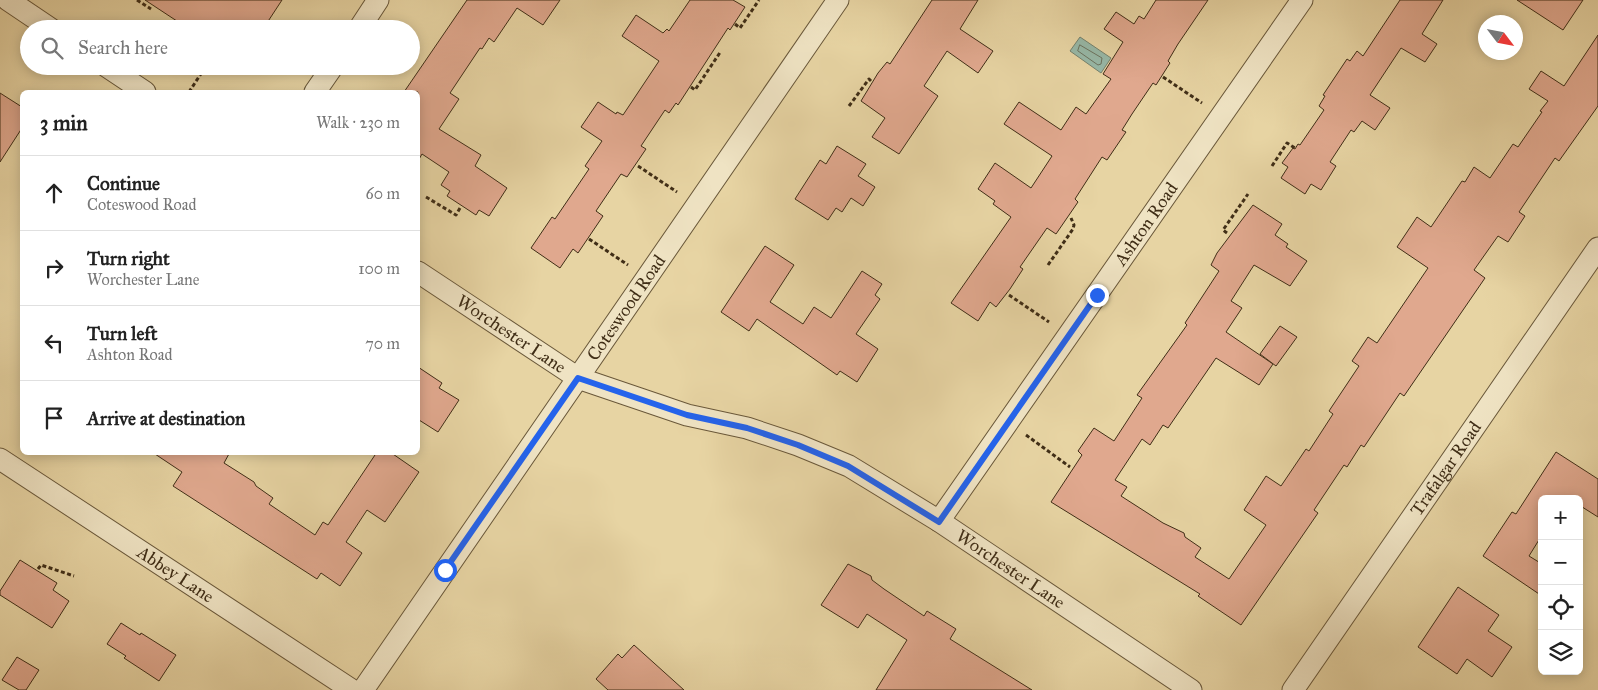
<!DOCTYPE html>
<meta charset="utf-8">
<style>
:root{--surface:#fff;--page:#f2f2f2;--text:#222;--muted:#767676;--line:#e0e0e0}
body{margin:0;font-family:"IM FELL Great Primer",serif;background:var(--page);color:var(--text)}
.controls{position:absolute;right:15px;bottom:15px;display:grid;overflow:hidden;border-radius:8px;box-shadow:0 2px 12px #0003}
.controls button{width:45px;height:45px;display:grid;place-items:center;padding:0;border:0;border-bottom:1px solid var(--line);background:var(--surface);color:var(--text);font:25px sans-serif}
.compass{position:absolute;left:1478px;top:15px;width:45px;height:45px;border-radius:50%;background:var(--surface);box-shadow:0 2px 12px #0003;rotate:122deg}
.stop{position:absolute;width:15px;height:15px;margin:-11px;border:4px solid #2563eb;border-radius:50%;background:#fff}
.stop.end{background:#2563eb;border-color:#fff;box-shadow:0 1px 5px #0008}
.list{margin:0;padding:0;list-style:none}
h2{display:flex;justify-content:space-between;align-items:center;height:65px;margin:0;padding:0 20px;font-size:21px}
h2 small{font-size:16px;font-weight:400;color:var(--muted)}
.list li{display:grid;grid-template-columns:32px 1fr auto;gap:15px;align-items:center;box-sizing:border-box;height:75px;padding:0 20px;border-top:1px solid var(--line)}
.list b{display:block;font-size:19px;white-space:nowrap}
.list p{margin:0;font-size:16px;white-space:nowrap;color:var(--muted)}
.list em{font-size:16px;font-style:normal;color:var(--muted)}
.icon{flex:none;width:28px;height:28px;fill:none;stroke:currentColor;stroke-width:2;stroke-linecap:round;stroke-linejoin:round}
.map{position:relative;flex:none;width:1598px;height:690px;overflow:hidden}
.search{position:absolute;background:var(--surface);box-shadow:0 2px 12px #0003;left:20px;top:20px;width:400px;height:55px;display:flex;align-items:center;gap:12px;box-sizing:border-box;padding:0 18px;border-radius:28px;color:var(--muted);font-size:19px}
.panel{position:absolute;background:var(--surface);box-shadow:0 2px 12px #0003;left:20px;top:90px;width:400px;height:365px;border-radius:8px}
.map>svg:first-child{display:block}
.water{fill:#97b8a7;stroke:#74816d}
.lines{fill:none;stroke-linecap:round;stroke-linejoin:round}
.shore{stroke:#6c735f;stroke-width:1}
.building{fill:#e0a88e;stroke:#402e17}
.street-casing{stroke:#6a583a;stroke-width:23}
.path{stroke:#402e17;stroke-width:3;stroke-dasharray:4 2.5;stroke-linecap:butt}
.street{stroke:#efe3c3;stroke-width:21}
.route{stroke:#2563eb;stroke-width:6}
.labels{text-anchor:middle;stroke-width:4.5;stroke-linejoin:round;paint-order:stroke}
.street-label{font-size:18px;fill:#402e17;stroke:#efe3c3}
</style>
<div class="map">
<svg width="1598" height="690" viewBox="0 0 1598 690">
<rect width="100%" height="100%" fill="#e7d4a3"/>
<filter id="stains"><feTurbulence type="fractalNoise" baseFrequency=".004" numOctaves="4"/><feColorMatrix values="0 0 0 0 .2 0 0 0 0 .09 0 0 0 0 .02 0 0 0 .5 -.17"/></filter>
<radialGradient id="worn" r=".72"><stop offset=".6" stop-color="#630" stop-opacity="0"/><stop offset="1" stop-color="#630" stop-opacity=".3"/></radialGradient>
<polygon class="water" points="1080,37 1111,58 1101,73 1070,51"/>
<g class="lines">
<polygon class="shore" points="1080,45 1102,58 1101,64 1098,65 1078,51"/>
</g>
<g class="building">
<polygon points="145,0 282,0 263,29 189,29"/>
<polygon points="467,0 560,0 543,25 517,8 494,42 489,38 482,49 480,48 450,93 459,99 439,129 481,155 475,166 507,188 489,216 479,210 476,215 447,196 450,191 441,185 449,172 422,154 418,161 418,92 404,92"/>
<polygon points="690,0 733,0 745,7 730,30 728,28 678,105 676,103 669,113 665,110 641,146 646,149 627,177 621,174 596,211 603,216 578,253 573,249 560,268 531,248 552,217 555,219 589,169 585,166 602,141 581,127 598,102 616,114 617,112 623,115 659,61 622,36 636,15 663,33 667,29 669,31"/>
<polygon points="932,0 978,0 960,29 993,51 978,73 947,51 924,86 938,96 899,154 872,137 885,118 861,101 878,73 887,62 890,64"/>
<polygon points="1156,0 1208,0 1178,44 1168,61 1170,63 1156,85 1153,83 1132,114 1122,130 1126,132 1107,160 1102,157 1075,199 1078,202 1056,234 1047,228 1020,267 1023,269 1010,289 996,307 990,302 978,321 951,303 1011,217 993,204 995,201 978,189 995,163 1031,188 1052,156 1004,124 1019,102 1061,130 1076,107 1086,114 1111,79 1103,74 1123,42 1104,29 1116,12 1134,24 1139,16 1144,19"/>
<polygon points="1400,0 1443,0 1422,34 1437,44 1425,62 1401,48 1370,95 1390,108 1375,130 1362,121 1354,132 1351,130 1330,162 1336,166 1321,190 1311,184 1305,194 1281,178 1288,167 1282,163 1293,148 1295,149 1298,144 1300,145 1324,110 1319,106 1325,96 1323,95 1347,59 1350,61 1357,51 1363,56"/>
<polygon points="1517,0 1583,0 1563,30"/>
<polygon points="1598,35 1598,106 1559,161 1555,158 1519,212 1525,216 1508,242 1498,236 1474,270 1485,278 1404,396 1400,393 1364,447 1361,445 1347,467 1344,465 1314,510 1318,513 1241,625 1198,596 1200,594 1051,502 1082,455 1078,451 1094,428 1114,441 1142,398 1137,395 1187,325 1185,323 1219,271 1211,265 1217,253 1253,205 1282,224 1275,235 1288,244 1286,247 1307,261 1290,286 1254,265 1231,301 1242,308 1226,332 1273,364 1259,385 1216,358 1168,428 1163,425 1150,445 1142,439 1115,480 1127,487 1121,496 1163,523 1184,533 1185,537 1201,548 1195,557 1229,579 1266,525 1244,510 1266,476 1281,486 1306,449 1309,451 1333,414 1329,411 1359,366 1352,361 1368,337 1377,343 1428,268 1397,247 1417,217 1431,227 1462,181 1465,182 1474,167 1490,178 1513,144 1518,147 1542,112 1540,111 1548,101 1529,89 1541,71 1564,86"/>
<polygon points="0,93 22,107 22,128 0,162"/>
<polygon points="837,146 866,164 858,176 875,187 863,206 851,198 842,212 836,208 828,220 795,199 820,160 826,164"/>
<polygon points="765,246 794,265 770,302 803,324 814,307 831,318 862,271 882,284 875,295 880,299 856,334 878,349 857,382 840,371 837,375 757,319 749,331 721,312"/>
<polygon points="1280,326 1297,337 1276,366 1260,354"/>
<polygon points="418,367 442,383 439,388 459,400 438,432 419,420 418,422"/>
<polygon points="152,452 230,452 224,463 254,482 256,486 273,498 269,504 315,535 323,522 328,525 377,452 390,452 419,472 385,522 367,510 346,542 362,553 340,586 321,573 317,579 173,486 182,472"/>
<polygon points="1556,452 1598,479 1598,517 1579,505 1579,499 1542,499 1542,535 1529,556 1542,564 1542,596 1483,556 1512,512 1516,514"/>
<polygon points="20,560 57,583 53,590 69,601 52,628 0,595 0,591"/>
<polygon points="848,564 871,576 872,580 884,589 924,616 927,611 956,629 950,639 1032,690 876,690 907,640 867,614 858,628 821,605"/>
<polygon points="1458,587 1499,615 1488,631 1512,647 1492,677 1467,659 1457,674 1418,647"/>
<polygon points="121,623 140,635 141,633 176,655 159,681 124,658 126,656 107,644"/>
<polygon points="634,645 684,690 608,690 596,679 618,654 622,658"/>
<polygon points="17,657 39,670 26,690 19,690 2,680"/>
</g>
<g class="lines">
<defs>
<g id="street">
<polyline points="8,0 51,29"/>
<polyline points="359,29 378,0"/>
<polyline points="106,66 145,92"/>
<polyline points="315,92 333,66"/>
<path id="s1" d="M418 272 578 378 687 415 747 428 798 445 849 466 939 521 1191 690"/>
<path id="s2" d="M0 459 352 690"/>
<path id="s3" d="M939 521 1302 0"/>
<path id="s4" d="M363 690 838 0"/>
<path id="s5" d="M1293 690 1598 248"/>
</g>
</defs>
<use href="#street" class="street-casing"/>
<g class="path">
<polyline points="137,0 151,9"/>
<polyline points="735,24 740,28 759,0"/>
<polyline points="1163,77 1202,103"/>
<polyline points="691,87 695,90 721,51"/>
<polyline points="189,92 206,66"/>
<polyline points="849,106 869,79 871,81"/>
<polyline points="638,166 677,192"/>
<polyline points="1272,166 1287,143 1295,148"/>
<polyline points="426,197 456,215 460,208"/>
<polyline points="1227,233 1223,230 1248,194"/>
<polyline points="589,239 628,265"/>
<polyline points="1048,265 1073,229 1074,225 1071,218"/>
<polyline points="1009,295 1049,322"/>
<polyline points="1026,435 1070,467"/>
<polyline points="38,569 41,565 74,576"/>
</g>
<use href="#street" class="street"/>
</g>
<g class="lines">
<polyline class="route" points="445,570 578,378 687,415 747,428 798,445 848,466 939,522 1097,295"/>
</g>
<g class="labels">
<g class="street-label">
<text dy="6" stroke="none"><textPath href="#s3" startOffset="362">Ashton Road</textPath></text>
<text dy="6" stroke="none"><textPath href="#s4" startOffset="464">Coteswood Road</textPath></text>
<text dy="6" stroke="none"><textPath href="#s1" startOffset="112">Worchester Lane</textPath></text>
<text dy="6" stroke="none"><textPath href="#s5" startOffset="269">Trafalgar Road</textPath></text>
<text dy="6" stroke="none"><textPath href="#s1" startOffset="669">Worchester Lane</textPath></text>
<text dy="6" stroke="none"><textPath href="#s2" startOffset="210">Abbey Lane</textPath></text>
</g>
</g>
<rect width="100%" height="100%" filter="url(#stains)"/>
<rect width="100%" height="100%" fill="url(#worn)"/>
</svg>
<div class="controls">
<button>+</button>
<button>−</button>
<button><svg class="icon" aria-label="locate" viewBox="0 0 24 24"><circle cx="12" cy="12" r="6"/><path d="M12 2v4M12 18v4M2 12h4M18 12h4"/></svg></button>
<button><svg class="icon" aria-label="layers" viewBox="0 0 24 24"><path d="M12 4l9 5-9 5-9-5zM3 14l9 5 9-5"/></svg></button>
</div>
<svg class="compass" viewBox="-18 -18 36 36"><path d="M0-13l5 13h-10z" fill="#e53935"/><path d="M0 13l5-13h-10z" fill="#767676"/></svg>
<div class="stop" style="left:445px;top:570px"></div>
<div class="stop end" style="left:1097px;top:295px"></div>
<div class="search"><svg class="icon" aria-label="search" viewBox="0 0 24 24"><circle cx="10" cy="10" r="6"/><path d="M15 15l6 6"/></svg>Search here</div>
<section class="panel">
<h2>3 min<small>Walk · 230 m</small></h2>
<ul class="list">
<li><svg class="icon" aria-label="ahead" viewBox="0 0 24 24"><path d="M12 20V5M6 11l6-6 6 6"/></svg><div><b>Continue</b><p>Coteswood Road</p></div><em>60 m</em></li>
<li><svg class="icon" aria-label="right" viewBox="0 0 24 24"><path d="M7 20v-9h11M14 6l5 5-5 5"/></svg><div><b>Turn right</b><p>Worchester Lane</p></div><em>100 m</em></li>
<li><svg class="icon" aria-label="left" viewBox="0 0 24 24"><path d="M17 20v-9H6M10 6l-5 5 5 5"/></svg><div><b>Turn left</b><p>Ashton Road</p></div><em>70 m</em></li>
<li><svg class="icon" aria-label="arrive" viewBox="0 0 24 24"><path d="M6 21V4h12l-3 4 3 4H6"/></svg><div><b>Arrive at destination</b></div></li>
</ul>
</section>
</div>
